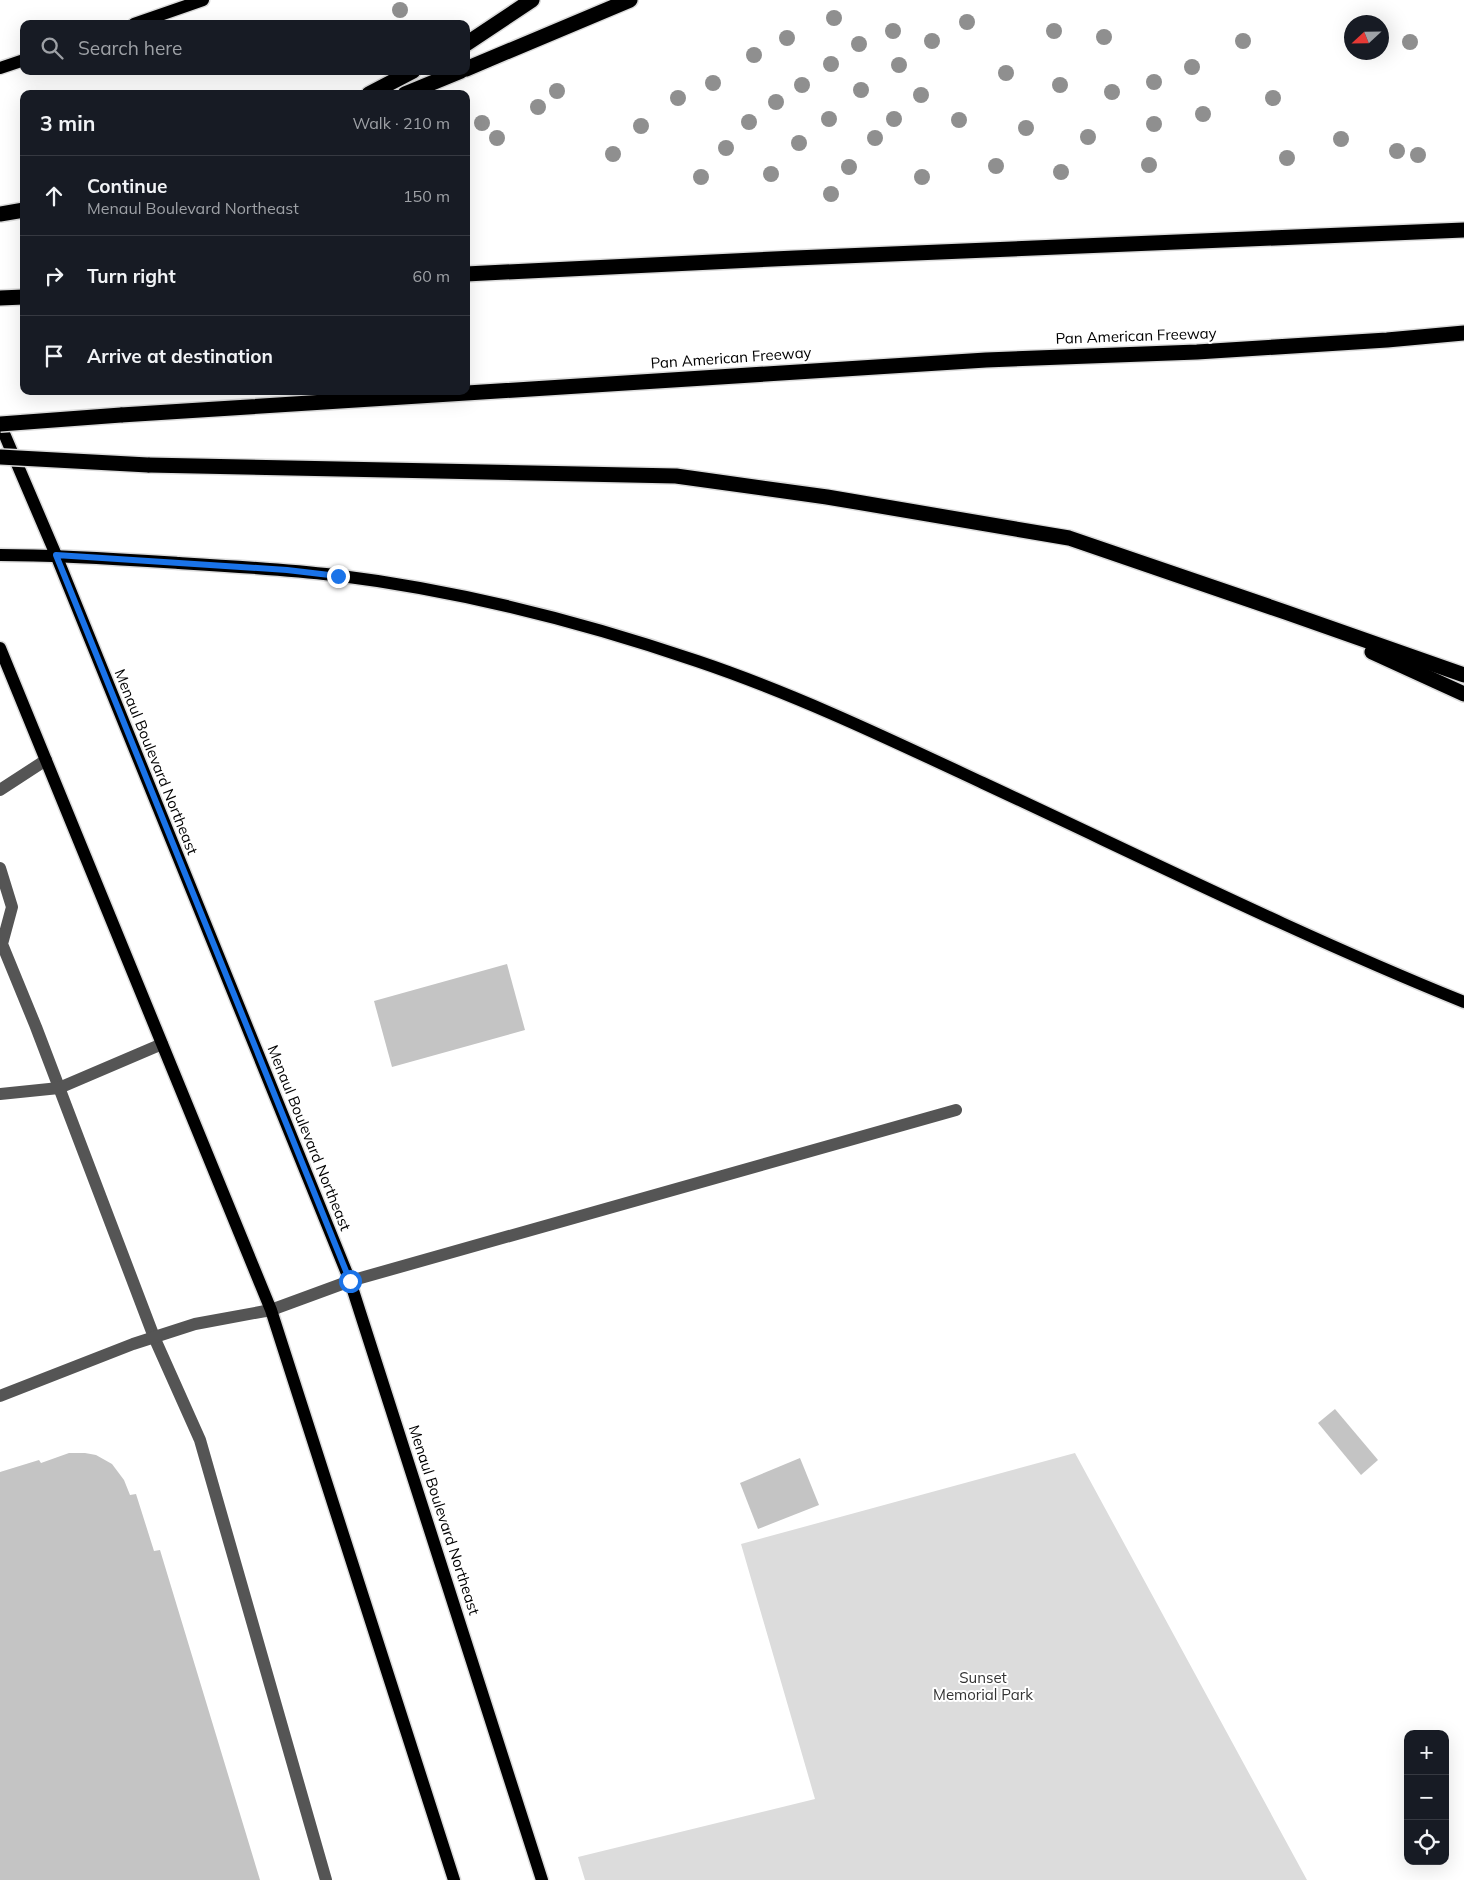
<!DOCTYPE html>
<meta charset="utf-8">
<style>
:root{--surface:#171b24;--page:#242831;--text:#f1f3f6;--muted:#9ea1a6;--line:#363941}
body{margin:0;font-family:Mulish,sans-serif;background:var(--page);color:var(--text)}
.controls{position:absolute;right:15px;bottom:15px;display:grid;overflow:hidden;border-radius:10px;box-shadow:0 5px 20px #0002}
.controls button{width:45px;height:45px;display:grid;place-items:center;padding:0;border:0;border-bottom:1px solid var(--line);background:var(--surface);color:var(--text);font:25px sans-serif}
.compass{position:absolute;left:1344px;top:15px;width:45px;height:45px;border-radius:50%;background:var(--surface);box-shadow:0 5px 20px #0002;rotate:248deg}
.stop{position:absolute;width:15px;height:15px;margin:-11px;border:4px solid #1a73e8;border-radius:50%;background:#fff}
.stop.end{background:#1a73e8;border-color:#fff;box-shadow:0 1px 5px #0008}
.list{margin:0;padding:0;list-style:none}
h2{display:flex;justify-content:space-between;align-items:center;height:65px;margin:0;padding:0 20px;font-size:21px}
h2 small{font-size:16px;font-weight:400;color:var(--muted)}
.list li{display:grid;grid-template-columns:32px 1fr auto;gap:15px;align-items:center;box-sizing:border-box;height:80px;padding:0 20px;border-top:1px solid var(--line)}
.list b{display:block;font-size:19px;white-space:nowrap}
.list p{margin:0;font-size:16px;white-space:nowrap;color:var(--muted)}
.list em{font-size:16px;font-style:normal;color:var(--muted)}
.icon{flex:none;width:28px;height:28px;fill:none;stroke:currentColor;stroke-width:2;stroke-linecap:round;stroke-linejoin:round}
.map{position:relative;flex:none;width:1464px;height:1880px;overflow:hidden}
.search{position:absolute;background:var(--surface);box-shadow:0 5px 20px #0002;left:20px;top:20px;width:450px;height:55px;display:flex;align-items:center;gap:12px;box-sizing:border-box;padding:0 18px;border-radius:10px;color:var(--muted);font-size:19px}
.panel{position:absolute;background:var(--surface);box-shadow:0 5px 20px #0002;left:20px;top:90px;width:450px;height:305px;border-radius:10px}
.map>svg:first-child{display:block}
.green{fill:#dcdcdc}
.building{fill:#c4c4c4}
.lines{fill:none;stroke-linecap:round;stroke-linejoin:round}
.major-casing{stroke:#dbdbdb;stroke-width:15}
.highway-casing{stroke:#dbdbdb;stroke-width:18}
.minor{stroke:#555;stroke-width:12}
.major{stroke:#000;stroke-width:12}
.highway{stroke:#000;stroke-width:15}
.highway-bridge-casing{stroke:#dbdbdb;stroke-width:18;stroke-linecap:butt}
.highway-bridge{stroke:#000;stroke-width:15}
.tree{fill:#8f8f8f}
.route{stroke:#1a73e8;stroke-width:6}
.labels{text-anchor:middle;stroke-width:4;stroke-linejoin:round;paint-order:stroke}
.street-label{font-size:15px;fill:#000;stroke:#fff}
.park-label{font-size:15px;fill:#333;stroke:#fff}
</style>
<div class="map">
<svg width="1464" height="1880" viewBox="0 0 1464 1880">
<rect width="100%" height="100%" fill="#fff"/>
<polygon class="green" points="1075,1453 1307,1880 585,1880 578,1857 815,1799 741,1544"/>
<g class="building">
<polygon points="507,964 525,1030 392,1067 374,1001"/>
<polygon points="1335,1409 1378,1460 1361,1475 1318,1423"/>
<polygon points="69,1453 85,1453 96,1455 112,1464 124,1480 130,1495 136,1494 154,1551 160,1550 260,1880 0,1880 0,1472 39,1460 41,1463"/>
<polygon points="800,1458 819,1505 758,1529 740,1483"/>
</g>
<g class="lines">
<defs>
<g id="major">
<polyline points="134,24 203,0"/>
<polyline points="0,68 24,60"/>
<polyline points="0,424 56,555 350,1281 542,1880"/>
<path d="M0 555C60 555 119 559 179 563 230 566 282 569 334 575 456 590 580 621 697 661 795 694 889 739 983 783 1142 857 1301 936 1464 1002"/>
<polyline points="0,648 271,1310 454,1880"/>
</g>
<g id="highway">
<polyline points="466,44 532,0"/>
<polyline points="466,69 630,0"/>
<polyline points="369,94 413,71"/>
<polyline points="405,94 461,71"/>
<polyline points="0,214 24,210"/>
<polyline points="466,274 795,258 1464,230"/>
<polyline points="0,298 24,297"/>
<polyline points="121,415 986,360 1197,352 1387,340 1464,333"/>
<polyline points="148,465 676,476 827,497 1069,538 1285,612 1464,675"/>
<polyline points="1372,652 1464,694"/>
</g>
</defs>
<use href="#major" class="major-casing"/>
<use href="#highway" class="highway-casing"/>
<g class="minor">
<polyline points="0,790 46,760"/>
<polyline points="0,868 12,907 2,944 36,1027 154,1337 200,1440 326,1880"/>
<polyline points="0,1094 59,1088 162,1044"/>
<polyline points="0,1396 133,1344 195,1324 271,1310 350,1281 956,1110"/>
</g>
<use href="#major" class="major"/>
<use href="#highway" class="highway"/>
<defs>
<g id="highway-bridge">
<polyline points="0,424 121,415"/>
<polyline points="0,457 148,465"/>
</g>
</defs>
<use href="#highway-bridge" class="highway-bridge-casing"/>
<use href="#highway-bridge" class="highway-bridge"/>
</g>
<g class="tree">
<circle cx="400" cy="10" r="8"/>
<circle cx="834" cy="18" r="8"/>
<circle cx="967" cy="22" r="8"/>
<circle cx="893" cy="31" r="8"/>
<circle cx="1054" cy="31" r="8"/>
<circle cx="1104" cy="37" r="8"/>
<circle cx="787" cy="38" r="8"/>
<circle cx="932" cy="41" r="8"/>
<circle cx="1243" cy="41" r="8"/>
<circle cx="1410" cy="42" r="8"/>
<circle cx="859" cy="44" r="8"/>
<circle cx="754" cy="55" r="8"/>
<circle cx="831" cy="64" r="8"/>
<circle cx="899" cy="65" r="8"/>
<circle cx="1192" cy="67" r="8"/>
<circle cx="1006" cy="73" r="8"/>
<circle cx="1154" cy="82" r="8"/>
<circle cx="713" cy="83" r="8"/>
<circle cx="802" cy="85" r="8"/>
<circle cx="1060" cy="85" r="8"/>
<circle cx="861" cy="90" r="8"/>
<circle cx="557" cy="91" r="8"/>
<circle cx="1112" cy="92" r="8"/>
<circle cx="921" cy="95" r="8"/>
<circle cx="678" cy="98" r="8"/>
<circle cx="1273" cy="98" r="8"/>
<circle cx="776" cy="102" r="8"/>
<circle cx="538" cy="107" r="8"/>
<circle cx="1203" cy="114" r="8"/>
<circle cx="829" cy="119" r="8"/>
<circle cx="894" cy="119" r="8"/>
<circle cx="959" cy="120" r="8"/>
<circle cx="749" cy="122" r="8"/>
<circle cx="482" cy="123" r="8"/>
<circle cx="1154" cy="124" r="8"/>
<circle cx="641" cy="126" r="8"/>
<circle cx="1026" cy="128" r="8"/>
<circle cx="1088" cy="137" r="8"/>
<circle cx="497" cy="138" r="8"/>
<circle cx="875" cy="138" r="8"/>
<circle cx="1341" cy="139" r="8"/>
<circle cx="799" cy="143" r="8"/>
<circle cx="726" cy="148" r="8"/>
<circle cx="1397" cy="151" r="8"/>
<circle cx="613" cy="154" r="8"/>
<circle cx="1418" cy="155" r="8"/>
<circle cx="1287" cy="158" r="8"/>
<circle cx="1149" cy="165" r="8"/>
<circle cx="996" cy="166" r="8"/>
<circle cx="849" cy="167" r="8"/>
<circle cx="1061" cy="172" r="8"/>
<circle cx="771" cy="174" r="8"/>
<circle cx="701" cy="177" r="8"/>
<circle cx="922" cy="177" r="8"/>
<circle cx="831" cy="194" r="8"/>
</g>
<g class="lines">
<polyline class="route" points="338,576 287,570 56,555 350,1281"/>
</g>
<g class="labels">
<g class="street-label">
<text transform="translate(1136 336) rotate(-2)" y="5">Pan American Freeway</text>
<text transform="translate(731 358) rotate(-4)" y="5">Pan American Freeway</text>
<text transform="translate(156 762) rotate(68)" y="5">Menaul Boulevard Northeast</text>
<text transform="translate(309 1138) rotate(68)" y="5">Menaul Boulevard Northeast</text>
<text transform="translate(444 1520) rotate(72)" y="5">Menaul Boulevard Northeast</text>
</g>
<g class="park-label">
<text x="983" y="1683">Sunset<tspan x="983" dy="17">Memorial Park</tspan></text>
</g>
</g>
</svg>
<div class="controls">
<button>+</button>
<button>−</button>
<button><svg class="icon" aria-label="locate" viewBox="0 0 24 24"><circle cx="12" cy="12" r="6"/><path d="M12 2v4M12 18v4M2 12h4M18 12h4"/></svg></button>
</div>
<svg class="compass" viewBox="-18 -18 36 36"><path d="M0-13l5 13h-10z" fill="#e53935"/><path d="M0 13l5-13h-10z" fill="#9ea1a6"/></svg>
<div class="stop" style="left:350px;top:1281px"></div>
<div class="stop end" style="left:338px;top:576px"></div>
<div class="search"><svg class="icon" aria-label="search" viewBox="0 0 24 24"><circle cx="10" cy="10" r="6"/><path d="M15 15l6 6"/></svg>Search here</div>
<section class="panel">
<h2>3 min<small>Walk · 210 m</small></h2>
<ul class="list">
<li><svg class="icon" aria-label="ahead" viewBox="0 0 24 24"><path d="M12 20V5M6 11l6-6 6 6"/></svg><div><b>Continue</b><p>Menaul Boulevard Northeast</p></div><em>150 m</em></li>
<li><svg class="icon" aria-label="right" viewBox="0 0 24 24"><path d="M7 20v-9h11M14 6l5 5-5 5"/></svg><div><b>Turn right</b></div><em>60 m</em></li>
<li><svg class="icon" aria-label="arrive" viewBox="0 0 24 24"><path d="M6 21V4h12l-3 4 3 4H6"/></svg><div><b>Arrive at destination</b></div></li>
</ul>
</section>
</div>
